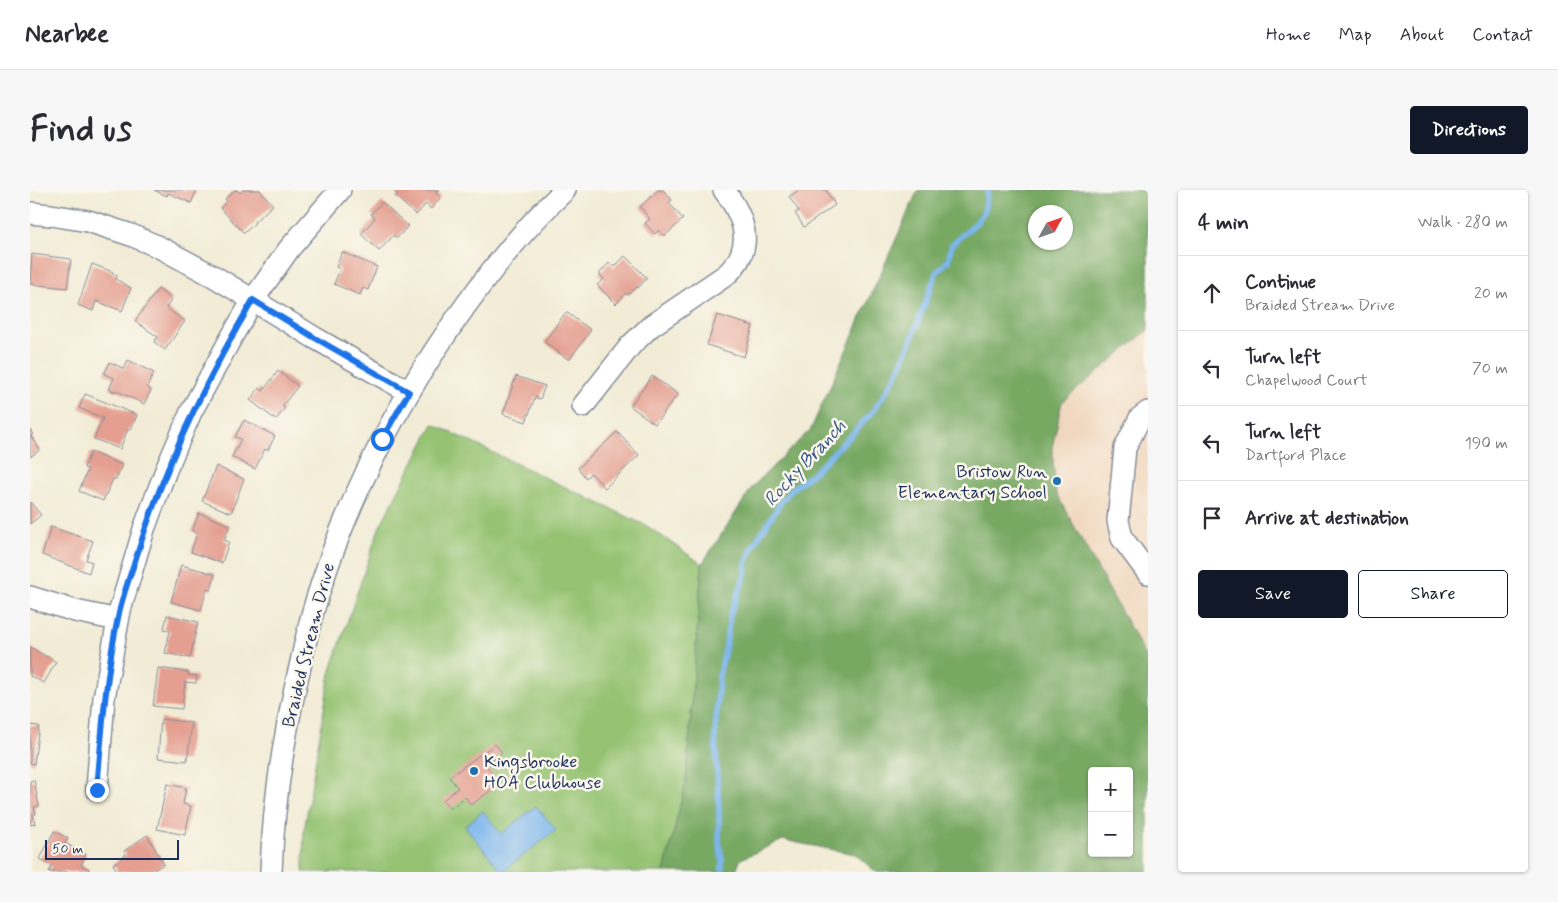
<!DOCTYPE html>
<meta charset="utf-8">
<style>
:root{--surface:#fff;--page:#f7f7f7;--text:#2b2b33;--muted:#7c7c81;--line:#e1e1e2;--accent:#111827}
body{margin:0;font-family:Mynerve,sans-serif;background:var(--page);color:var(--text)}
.controls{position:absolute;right:15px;bottom:15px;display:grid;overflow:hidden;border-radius:5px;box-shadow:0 1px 4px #0004}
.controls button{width:45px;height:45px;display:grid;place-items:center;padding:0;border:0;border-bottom:1px solid var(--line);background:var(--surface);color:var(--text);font:25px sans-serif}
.compass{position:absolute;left:998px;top:15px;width:45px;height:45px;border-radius:50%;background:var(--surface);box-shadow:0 1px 4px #0004;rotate:50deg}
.scale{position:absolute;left:15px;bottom:12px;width:134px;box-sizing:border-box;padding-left:5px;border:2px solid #1b2f5e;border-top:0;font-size:14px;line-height:18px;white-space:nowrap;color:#1b2f5e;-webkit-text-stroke:4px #fbf7ec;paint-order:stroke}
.stop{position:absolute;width:15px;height:15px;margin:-11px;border:4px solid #1a73e8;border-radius:50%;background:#fff}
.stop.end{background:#1a73e8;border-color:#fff;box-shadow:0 1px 5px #0008}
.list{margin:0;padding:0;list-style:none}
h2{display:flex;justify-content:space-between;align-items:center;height:65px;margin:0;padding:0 20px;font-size:21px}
h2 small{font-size:16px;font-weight:400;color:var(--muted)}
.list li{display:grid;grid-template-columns:32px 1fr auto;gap:15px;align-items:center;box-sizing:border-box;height:75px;padding:0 20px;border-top:1px solid var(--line)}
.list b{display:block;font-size:19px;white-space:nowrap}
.list p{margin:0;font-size:16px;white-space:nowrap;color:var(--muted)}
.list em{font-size:16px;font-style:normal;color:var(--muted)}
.actions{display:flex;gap:10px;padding:15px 20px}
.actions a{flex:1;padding:11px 0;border:1px solid var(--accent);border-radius:5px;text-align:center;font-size:18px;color:var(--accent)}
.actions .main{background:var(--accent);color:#fff}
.icon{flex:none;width:28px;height:28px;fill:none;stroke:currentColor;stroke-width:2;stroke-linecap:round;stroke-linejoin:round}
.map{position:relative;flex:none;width:1118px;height:682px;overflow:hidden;border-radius:5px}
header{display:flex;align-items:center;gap:30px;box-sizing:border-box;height:70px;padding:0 25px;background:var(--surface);border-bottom:1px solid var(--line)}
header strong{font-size:24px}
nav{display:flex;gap:28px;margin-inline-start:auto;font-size:18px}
.intro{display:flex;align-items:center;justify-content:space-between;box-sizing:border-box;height:120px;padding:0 30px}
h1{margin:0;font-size:35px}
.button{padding:12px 22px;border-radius:5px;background:var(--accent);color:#fff;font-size:18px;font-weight:700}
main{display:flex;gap:30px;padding:0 30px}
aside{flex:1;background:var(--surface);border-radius:5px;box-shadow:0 1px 4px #0004}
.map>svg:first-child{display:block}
.built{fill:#f0d6bc;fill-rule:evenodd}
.green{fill:#95c372;stroke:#587968}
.forest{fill:#78a964;stroke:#4a6c61;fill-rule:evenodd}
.water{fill:#7bb6ed;stroke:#4b72a6}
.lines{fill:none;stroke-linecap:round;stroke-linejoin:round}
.stream{stroke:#7bb6ed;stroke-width:5.5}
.building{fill:#e49f90}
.minor-casing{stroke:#868e9a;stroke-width:24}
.minor{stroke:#fff;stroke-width:21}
.route{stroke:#1a73e8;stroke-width:6}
.poi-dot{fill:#1f6fb2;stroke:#fbf7ec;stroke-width:2}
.labels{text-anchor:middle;stroke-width:5;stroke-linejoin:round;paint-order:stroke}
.poi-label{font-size:18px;fill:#1b2f5e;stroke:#fbf7ec;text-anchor:end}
.street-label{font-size:18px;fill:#1b2f5e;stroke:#fbf7ec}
.water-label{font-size:19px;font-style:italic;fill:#385889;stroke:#fbf7ec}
</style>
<header>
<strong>Nearbee</strong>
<nav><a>Home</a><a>Map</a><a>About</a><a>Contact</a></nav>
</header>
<div class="intro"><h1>Find us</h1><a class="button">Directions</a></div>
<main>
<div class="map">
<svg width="1118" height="682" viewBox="0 0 1118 682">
<rect width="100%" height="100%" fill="#fbf7ec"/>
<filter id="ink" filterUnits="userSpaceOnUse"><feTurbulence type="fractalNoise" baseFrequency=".02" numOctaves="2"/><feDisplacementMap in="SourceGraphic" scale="10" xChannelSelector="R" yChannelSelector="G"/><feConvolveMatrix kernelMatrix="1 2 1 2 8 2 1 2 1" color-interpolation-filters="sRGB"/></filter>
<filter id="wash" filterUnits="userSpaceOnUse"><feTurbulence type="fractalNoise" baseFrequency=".0096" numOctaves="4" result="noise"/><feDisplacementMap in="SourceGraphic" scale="20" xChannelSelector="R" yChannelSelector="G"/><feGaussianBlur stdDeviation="1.12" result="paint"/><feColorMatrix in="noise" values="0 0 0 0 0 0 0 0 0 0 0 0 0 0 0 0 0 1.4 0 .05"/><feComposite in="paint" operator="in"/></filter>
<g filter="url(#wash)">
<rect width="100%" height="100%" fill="#f2ecd6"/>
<path class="built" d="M982 0H1118V561L1011 424ZM1006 22H1036V52H1006Z"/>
<polygon class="green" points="403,234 617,336 672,374 656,592 634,682 273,682 274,641 300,483 349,338"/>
<path class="forest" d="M888 0H1118V140L1032 212 1022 258 1026 303 1118 470V682H846L825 664 753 650 711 669 705 682H634L656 592 672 374 723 296 781 239ZM1006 22H1036V52H1006ZM1062 581H1099V663H1062Z"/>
<polygon class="water" points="506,616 526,640 472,682 435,636 453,621 471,644"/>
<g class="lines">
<polyline class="stream" points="692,682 692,669 689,652 689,618 685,545 689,486 695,460 700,425 715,385 716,374 723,356 751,312 762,299 782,284 827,239 844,220 857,200 868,181 881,151 906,83 918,71 922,54 946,33 954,22 958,0"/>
</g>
<g id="blocks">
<g class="building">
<polygon points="124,0 167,0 161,13 138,3 137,6"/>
<polygon points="205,0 207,0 210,3 213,0 230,0 243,15 224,32 225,33 214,43 190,18 197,11 195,9"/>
<polygon points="366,0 409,0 406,3 411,7 401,19 396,14 386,25 366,7 368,5 365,2"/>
<polygon points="628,0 633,0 642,10 639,13 653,29 635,46 629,40 625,44 615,33 620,29 610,17"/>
<polygon points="769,0 796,0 805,15 774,37 765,23 769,21 759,7"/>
<polygon points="352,12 378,36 367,48 364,45 349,61 331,44 345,28 341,24"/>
<polygon points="312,62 347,77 338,100 333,98 330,105 304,94 310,79 306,77"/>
<polygon points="2,64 41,69 37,98 0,94"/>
<polygon points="595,66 617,88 608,98 607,97 598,105 596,103 586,114 567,95 574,89 569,84 579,73 584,77"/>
<polygon points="62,74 83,82 82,83 87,85 86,89 101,98 92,121 66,111 63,121 48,115"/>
<polygon points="128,99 142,109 136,118 155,131 135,160 124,152 128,147 105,131"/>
<polygon points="536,122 561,140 539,170 514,152"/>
<polygon points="687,125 723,136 714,167 677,155"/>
<polygon points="98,170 124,183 117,197 121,200 114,214 85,200 85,202 79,199 84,188 74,184 80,172 94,179"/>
<polygon points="248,181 268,196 252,216 255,218 246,230 220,210 229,198 233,201"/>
<polygon points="486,186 515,196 510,209 505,207 496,232 473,224"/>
<polygon points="622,186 648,204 625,234 600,216"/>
<polygon points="55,204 107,225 101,239 98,239 90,259 64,249 73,228 49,218"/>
<polygon points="214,230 245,246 238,260 235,259 225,279 202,267 211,249 205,247"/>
<polygon points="0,240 3,244 1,246 10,260 0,267"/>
<polygon points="587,242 609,265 575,298 561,283 556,288 548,278"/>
<polygon points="61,262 92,275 86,289 83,289 73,311 49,301 58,279 54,278"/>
<polygon points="186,276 214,289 201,323 172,311"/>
<polygon points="0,312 11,325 0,334"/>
<polygon points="169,323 200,335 194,350 199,352 192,373 161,362 167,343 162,341"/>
<polygon points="21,337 63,351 56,370 62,372 59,383 12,365"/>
<polygon points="151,375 185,384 181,400 177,399 171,420 141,412"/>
<polygon points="137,425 168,432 160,468 135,463 140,441 134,439"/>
<polygon points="0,457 26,472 14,493 0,486"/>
<polygon points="128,478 158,482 158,485 167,486 166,493 155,492 152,519 123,516"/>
<polygon points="131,529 162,533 157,571 128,568"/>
<polygon points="0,535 9,536 4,574 0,573"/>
<polygon points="465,554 472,563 456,575 470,594 441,615 435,607 420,619 413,610 428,598 419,587"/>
<polygon points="4,590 9,616 4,617 6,624 3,624 5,634 0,635 0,591"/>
<polygon points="137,594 156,598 153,614 161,616 155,645 127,639"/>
<polygon points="24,641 38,648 35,653 56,664 51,675 59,679 58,682 19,682 22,676 10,669"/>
<polygon points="117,645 134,674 120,682 88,682 83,674 96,665 94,661"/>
</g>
</g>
</g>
<g filter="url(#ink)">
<use href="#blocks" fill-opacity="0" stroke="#868e9a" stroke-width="1"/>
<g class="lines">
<defs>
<g id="minor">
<polyline points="0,23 21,25 58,31 101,45 129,57 185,87 285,148 379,202"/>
<path d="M553 216 601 155 621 136 696 85C726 58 715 28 694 0"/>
<polyline points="1118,222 1110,228 1095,258 1088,331 1092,348 1118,383"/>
<polyline points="0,407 45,421 88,430"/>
<polyline points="67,599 74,508 90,420 114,339 136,280 161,222 201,148 223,110 259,59 310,0"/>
<path d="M241 682C243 617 253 552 267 489 273 466 277 441 284 418 314 317 362 222 422 135 455 87 492 40 535 0"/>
</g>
</defs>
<use href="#minor" class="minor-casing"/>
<use href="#minor" class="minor"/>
</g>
</g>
<g class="lines" filter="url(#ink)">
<path class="route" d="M67 600C72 540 76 481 89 423 93 404 100 386 106 368 134 276 174 193 223 110L285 148 379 202 352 249"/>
</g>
<g class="poi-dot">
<circle cx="1027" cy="291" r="5"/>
<circle cx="444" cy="581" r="5"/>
</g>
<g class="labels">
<g class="poi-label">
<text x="1017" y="287">Bristow Run<tspan x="1017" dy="21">Elementary School</tspan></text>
<text x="454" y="577" text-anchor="start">Kingsbrooke<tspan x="454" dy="21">HOA Clubhouse</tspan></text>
</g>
<g class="street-label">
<text transform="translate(278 455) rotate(-76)" y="6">Braided Stream Drive</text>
</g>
<g class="water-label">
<text transform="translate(774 272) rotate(-47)" y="7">Rocky Branch</text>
</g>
</g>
</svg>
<div class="controls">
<button>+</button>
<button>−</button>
</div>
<svg class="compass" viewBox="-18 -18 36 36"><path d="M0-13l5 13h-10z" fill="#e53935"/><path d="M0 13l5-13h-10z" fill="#7c7c81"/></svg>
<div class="scale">50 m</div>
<div class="stop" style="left:352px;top:249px"></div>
<div class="stop end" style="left:67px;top:600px"></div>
</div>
<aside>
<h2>4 min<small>Walk · 280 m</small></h2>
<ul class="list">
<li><svg class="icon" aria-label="ahead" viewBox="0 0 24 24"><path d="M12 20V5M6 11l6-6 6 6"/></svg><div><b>Continue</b><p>Braided Stream Drive</p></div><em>20 m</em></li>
<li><svg class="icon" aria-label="left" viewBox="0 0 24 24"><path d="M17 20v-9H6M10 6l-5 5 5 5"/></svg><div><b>Turn left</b><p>Chapelwood Court</p></div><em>70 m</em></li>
<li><svg class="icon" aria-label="left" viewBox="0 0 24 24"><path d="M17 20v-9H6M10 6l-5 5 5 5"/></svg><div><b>Turn left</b><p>Dartford Place</p></div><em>190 m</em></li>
<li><svg class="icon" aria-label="arrive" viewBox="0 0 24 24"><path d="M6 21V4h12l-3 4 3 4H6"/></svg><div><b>Arrive at destination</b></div></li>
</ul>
<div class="actions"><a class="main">Save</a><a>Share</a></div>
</aside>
</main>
